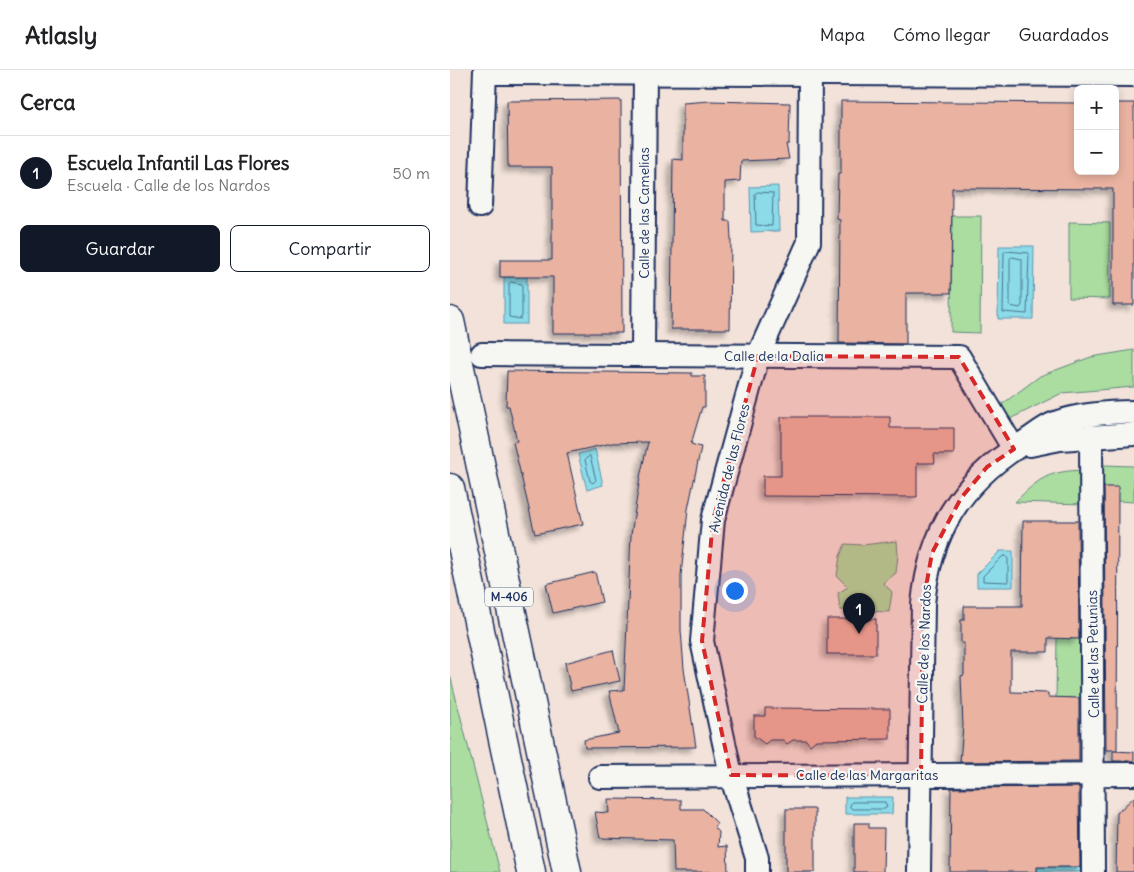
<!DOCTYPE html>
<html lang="es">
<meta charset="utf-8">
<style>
:root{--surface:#fff;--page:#f2f2f2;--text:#202124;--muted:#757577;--line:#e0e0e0;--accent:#111827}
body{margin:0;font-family:Delius,sans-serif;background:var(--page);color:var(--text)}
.controls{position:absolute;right:15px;top:15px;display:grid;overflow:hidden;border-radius:8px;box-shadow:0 2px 8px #0003}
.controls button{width:45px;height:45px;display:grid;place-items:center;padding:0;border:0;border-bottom:1px solid var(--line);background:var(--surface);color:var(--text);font:25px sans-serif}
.you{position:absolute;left:284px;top:520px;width:18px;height:18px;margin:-12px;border:4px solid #fff;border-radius:50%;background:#1a73e8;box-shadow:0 0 0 8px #1a73e833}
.badge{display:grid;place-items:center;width:32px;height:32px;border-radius:50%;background:var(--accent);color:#fff;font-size:16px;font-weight:700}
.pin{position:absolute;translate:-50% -41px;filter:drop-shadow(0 1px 2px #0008)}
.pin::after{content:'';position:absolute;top:26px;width:18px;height:15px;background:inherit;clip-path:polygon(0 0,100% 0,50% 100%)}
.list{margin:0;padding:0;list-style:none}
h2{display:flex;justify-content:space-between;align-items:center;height:65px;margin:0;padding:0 20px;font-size:21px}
h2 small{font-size:16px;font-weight:400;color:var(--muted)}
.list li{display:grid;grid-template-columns:32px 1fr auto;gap:15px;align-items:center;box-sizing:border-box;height:75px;padding:0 20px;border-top:1px solid var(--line)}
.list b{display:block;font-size:19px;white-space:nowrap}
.list p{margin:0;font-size:16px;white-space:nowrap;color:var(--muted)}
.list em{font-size:16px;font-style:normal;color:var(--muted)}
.actions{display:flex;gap:10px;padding:15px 20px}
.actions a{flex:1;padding:11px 0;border:1px solid var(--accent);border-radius:8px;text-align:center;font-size:18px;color:var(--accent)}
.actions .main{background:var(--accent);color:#fff}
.map{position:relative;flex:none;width:684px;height:802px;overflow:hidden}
header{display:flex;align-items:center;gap:30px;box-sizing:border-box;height:70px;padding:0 25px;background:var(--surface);border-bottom:1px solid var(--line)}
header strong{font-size:24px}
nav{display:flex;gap:28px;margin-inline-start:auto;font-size:18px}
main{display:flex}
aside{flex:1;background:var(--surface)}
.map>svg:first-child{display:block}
.green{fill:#aadd9f;stroke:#62867e}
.water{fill:#8cdbe8;stroke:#5f96b1}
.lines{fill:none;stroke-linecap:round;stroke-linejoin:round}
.shore{stroke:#487495;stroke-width:1}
.building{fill:#eab2a0;stroke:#1b2f5e;filter:url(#shadow)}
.minor-casing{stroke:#1b2f5e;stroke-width:26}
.highway-casing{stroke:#1b2f5e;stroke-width:31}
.minor{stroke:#f6f6f2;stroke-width:22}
.highway{stroke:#f6f6f2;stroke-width:28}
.marked{fill:#d62828;fill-opacity:0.2;stroke:#d62828;stroke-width:4;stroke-dasharray:10 6;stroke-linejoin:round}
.labels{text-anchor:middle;stroke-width:4.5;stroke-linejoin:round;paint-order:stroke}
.shield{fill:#f6f6f2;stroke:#5d6b8a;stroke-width:1}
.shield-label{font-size:12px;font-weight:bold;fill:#1b2f5e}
.street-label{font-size:14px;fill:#1b2f5e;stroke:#f6f6f2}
</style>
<header>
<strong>Atlasly</strong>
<nav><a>Mapa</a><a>Cómo llegar</a><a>Guardados</a></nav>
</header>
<main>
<aside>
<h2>Cerca<small></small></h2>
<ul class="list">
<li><span class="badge">1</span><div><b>Escuela Infantil Las Flores</b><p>Escuela · Calle de los Nardos</p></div><em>50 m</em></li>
</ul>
<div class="actions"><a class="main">Guardar</a><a>Compartir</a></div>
</aside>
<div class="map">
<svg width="684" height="802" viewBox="0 0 684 802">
<defs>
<filter id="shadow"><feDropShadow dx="-4.5" dy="4.5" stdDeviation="2.5" flood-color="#0004"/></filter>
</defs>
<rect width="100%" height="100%" fill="#f2e2d9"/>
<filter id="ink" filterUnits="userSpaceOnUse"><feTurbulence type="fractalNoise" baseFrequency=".02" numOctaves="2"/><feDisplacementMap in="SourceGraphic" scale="10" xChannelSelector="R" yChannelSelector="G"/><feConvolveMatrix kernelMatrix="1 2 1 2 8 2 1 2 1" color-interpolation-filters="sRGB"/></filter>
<g filter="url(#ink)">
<g class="green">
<polygon points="502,146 531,146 530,263 501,262"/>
<polygon points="619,152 660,153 660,229 619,228"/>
<polygon points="684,280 684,317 612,323 556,351 551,335 590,306 641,287"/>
<polygon points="653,395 684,396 684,432 651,430"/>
<path d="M635 400 634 434 565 432C590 407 599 401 635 400Z"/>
<polygon points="447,471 448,485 446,503 433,513 442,522 439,542 390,540 388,523 398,517 387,506 390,486 395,474 412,475"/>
<polygon points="607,568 637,569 637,628 606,628"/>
<polygon points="0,605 50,802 0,802"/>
</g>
<g class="water">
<polygon points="328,116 329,161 301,162 300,117"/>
<polygon points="549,176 584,176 583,249 548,249"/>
<rect x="54" y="207" width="23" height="47"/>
<polygon points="145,379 153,415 137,420 128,384"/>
<polygon points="550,481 563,481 563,517 527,517 527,504"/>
<polygon points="395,727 443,727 442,744 395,744"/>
<rect x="587" y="797" width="44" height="5"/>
</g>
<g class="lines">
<g class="shore">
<polygon points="308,122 323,123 322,156 306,155 305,124"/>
<polygon points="556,181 579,183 577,244 553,242 554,183"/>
<polygon points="562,187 572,189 572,235 570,238 560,236 560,189"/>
<polygon points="61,212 72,214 72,246 70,249 59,247 59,214"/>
<polygon points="140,386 146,410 143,413 140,411 135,390"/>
<polygon points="556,486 558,489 558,512 533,511 533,506 552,487"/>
<polygon points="402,732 435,732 437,737 435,739 402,739 400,737"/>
</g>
</g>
<g class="building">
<polygon points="171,30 172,263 103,263 103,207 50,207 50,190 102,190 102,97 58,97 57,31"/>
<polygon points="260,31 340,33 339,74 336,74 339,89 291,91 290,111 275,112 275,151 280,151 281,169 280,259 221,259 223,89 233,90 233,33"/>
<polygon points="391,31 628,33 628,101 665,101 665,33 684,33 684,235 663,235 663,119 502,118 501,223 456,223 456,274 389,273 390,150 387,149 388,104 391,104"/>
<polygon points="57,301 242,303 242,306 255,306 255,337 252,337 241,374 251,377 238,439 231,505 231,560 234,599 246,677 135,678 134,670 169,663 159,621 174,620 181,465 190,407 198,372 162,373 117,383 133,454 85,464 63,372 67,371 59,336 56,336"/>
<polygon points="331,347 440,347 440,358 504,358 504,384 484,384 485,393 467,393 467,427 313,426 313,406 331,406"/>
<polygon points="654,417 668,417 667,680 656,680"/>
<polygon points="573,451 628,451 629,569 598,568 598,582 561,582 561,622 598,623 598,627 629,628 629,691 510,692 513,656 511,606 514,605 514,573 511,573 511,550 514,550 514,536 572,536"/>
<polygon points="145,502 152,532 103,543 96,514"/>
<rect x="377" y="549" width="49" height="35"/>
<polygon points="163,580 170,611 121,621 115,593"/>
<polygon points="315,638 440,639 440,669 366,670 360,675 356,670 343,670 337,674 333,670 320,670 315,674 304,666 304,646 315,646"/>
<polygon points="663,681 684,682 684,691 663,691"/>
<polygon points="629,717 630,797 587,797 587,802 500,802 501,718"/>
<polygon points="684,727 684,802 666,802 667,743"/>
<polygon points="158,729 231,730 231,739 253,739 267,753 264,757 269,762 268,777 277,776 278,802 224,802 223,770 150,768 145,742 159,743"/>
<rect x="336" y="739" width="29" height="63"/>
<polygon points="404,753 419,753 419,758 434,758 433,802 404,802"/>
</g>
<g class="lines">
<defs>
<g id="minor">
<polyline points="35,3 684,5"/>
<polyline points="30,136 35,0"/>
<polyline points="32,284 509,287 564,379"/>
<polyline points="193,285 195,0"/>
<polyline points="641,366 643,802"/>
<polyline points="580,375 610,369 684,364"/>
<polyline points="150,707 684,704"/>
<polyline points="307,802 307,788 281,705 252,571 263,450 308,286 359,172 360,0"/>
<path d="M469 802 473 534C480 461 511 412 573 373 583 367 594 357 605 353 630 344 658 342 684 342"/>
</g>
<g id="highway">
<polyline points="0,251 117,802"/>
<polyline points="0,418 81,802"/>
</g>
</defs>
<use href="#minor" class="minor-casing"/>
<use href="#highway" class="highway-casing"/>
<use href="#minor" class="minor"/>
<use href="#highway" class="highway"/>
</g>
</g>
<path class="marked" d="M308 286 509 287 564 379 537 397 511 428 482 483 473 534 471 706 281 705 252 571 263 450Z"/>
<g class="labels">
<rect class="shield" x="35" y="517.5" width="48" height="19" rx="4"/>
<g class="shield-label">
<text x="59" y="531">M-406</text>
</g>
<g class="street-label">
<text transform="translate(194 143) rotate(-90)" y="5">Calle de las Camelias</text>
<text x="324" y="291">Calle de la Dalia</text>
<text transform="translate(279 398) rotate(-76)" y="5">Avenida de las Flores</text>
<text transform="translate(474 574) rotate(-88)" y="5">Calle de los Nardos</text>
<text transform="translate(643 584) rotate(-91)" y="5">Calle de las Petunias</text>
<text x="417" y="710">Calle de las Margaritas</text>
</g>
</g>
</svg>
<div class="controls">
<button>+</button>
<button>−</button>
</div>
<div class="you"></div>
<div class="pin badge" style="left:409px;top:564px">1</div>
</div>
</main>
